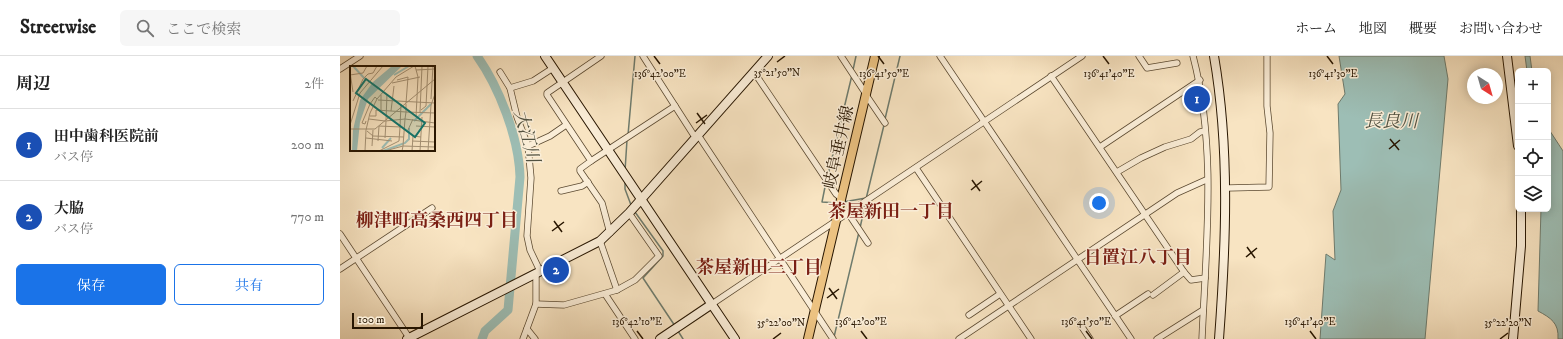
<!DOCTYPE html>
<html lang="ja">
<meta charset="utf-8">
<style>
:root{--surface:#fff;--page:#f6f6f6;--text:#222;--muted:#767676;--line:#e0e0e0;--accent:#1a73e8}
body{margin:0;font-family:"IM FELL DW Pica","Noto Serif JP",serif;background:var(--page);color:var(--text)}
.controls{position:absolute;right:12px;top:12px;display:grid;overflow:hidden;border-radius:6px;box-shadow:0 2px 10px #0003}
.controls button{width:36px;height:36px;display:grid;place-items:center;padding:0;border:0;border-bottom:1px solid var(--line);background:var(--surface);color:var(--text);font:20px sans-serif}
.compass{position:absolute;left:1127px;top:12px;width:36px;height:36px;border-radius:50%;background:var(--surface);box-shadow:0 2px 10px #0003;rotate:143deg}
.scale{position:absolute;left:12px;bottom:10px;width:71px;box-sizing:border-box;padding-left:4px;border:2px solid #281601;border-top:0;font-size:11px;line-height:14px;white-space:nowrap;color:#281601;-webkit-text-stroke:3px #faedd7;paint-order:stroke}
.you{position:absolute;left:759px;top:147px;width:14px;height:14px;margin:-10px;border:3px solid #fff;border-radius:50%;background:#1a73e8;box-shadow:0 0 0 6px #1a73e833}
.badge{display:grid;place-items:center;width:26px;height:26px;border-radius:50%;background:var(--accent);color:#fff;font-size:13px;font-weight:700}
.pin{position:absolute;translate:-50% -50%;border:2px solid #fff;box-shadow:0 1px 4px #0006}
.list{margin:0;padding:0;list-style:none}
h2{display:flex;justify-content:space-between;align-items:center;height:52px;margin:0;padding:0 16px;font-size:17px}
h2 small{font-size:13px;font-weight:400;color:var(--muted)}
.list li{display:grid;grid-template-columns:26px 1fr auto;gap:12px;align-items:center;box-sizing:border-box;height:72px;padding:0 16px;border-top:1px solid var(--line)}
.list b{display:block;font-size:15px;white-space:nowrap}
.list p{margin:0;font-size:13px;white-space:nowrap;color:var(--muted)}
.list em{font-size:13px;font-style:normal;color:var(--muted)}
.actions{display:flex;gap:8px;padding:12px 16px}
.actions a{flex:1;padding:9px 0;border:1px solid var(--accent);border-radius:6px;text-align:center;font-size:14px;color:var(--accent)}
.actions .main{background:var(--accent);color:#fff}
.icon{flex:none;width:22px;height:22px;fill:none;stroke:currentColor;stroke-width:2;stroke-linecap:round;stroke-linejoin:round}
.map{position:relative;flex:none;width:1223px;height:283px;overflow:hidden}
header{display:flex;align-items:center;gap:24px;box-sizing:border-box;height:56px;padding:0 20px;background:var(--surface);border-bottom:1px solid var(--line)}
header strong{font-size:19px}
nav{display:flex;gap:22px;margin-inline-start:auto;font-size:14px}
.search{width:280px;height:36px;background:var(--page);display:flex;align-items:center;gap:10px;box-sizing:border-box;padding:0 14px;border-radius:6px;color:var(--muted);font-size:15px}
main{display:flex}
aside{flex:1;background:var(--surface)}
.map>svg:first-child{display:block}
.water{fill:#9dbeb5;stroke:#6e7b6d}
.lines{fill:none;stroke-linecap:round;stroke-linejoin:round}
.stream{stroke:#6e7b6d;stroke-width:1.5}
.river{stroke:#9dbeb5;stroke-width:9}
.street-casing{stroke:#5c4a31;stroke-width:7}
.secondary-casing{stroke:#281601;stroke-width:10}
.primary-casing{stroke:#281601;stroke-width:10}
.street{stroke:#faedd7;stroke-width:5.5}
.secondary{stroke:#faedd7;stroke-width:8}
.primary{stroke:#ecc281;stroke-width:8}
.ticks{fill:none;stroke:#281601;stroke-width:1.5}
.labels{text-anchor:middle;stroke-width:3;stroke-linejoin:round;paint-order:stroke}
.street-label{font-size:17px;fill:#281601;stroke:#faedd7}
.water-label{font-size:18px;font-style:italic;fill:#515140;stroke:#faedd7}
.neighbourhood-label{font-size:18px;font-weight:bold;fill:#7a1f14;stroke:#faedd7}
.inset-river{fill:none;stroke:#9dbeb5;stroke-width:2}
.inset-road{fill:none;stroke:#a59275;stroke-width:1}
.view{fill:#0f766e;fill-opacity:0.15;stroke:#0f766e;stroke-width:2}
.inset-edge{fill:none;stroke:#281601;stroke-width:2}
.ticks-label{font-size:10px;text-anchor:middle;fill:#281601;stroke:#faedd7;stroke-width:3;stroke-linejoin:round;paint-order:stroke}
</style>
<header>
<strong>Streetwise</strong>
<div class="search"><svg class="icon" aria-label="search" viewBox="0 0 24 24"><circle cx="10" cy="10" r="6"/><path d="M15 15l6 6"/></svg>ここで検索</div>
<nav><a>ホーム</a><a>地図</a><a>概要</a><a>お問い合わせ</a></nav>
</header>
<main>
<aside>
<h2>周辺<small>2件</small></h2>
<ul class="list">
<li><span class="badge" style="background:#1a4fb4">1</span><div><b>田中歯科医院前</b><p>バス停</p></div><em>200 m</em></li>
<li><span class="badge" style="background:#1a4fb4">2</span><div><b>大脇</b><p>バス停</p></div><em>770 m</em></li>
</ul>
<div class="actions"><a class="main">保存</a><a>共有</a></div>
</aside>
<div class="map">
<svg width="1223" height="283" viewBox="0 0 1223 283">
<rect width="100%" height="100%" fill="#f8e4c2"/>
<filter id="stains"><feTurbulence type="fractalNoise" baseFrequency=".005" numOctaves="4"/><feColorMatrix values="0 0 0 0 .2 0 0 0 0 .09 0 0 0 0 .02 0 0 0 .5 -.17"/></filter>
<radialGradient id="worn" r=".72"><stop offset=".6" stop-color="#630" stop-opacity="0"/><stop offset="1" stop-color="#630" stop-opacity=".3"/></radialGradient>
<g class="water">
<polygon points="999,0 1104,0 1108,23 1085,283 980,283 986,198 995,204 993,155 1001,134 998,48 1005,38"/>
<polygon points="1185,0 1190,0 1192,15 1187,15"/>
<path d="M1208 72 1223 95V283H1218C1219 267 1211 262 1198 255L1201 153H1208Z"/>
</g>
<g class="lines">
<g class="stream">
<polyline points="513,14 516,0"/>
<polyline points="545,63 560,0"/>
<polyline points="288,79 295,0"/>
<polyline points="285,115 287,84"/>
<polyline points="487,123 512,19"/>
<polyline points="285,126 285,133 291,149"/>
<polyline points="486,126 482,146 497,147"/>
<polyline points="526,143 544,69"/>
<polyline points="503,146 526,142"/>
<polyline points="295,156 323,195 323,200 303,222 335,270"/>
<polyline points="520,172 525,149"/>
<polyline points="338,275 343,283"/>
<polyline points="494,281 519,176"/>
</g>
<path class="river" d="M137 0C159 31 179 82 180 121L168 254 145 275 142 283"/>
<defs>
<g id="street">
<polyline points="261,0 207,37 207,39 251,105 240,113 240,115 262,147 270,177"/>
<polyline points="303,0 353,78 360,82 493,283"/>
<polyline points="501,0 526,38"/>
<polyline points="600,0 791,283"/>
<polyline points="799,0 807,12 837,7"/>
<path d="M853 0C877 91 866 190 862 283"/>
<polyline points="0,13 20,0"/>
<polyline points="160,16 170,32 177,61 188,90 191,122 187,180 190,194 200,215"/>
<polyline points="414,16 496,138 502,143"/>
<polyline points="711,20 844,216 851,224 865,222"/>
<polyline points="170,32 193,25 213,12"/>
<polyline points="526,39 545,67"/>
<polyline points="188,90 210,80 226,69"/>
<polyline points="760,91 860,24"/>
<polyline points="251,105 335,50"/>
<polyline points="576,112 691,283"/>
<polyline points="777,116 801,102 825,91 851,83 860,76 865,75"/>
<polyline points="888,132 929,131 930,77 927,50 927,0"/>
<polyline points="221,135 242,130 248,126"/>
<polyline points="508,157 528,187"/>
<polyline points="0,178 70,283"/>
<polyline points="260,185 277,234"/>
<polyline points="0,213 92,152"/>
<polyline points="265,238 295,283"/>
<polyline points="813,239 844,216"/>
<polyline points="196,248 224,249 277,234 295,224 319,200 289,157"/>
<polyline points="372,248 742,0"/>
<polyline points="629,259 660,238"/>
<polyline points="775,260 808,238"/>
<polyline points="740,268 750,283"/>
<polyline points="187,273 195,283"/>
<polyline points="183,283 196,248 196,217"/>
<polyline points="619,283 837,137 866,124"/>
<polyline points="817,283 863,254"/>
</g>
<g id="secondary">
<polyline points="205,0 395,283"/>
<path d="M874 0C890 93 886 189 879 283"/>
<polyline points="1167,0 1178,90"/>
<polyline points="67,283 260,185 289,157 428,0"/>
<polyline points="320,283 372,248"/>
<polyline points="1173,283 1181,190 1181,153"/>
</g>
<polyline id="primary" points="468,283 535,0"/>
</defs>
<use href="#street" class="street-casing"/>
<use href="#secondary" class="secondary-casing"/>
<use href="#primary" class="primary-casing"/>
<use href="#street" class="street"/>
<use href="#secondary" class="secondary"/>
<use href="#primary" class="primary"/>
</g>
<path class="ticks" d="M314 0 320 8M538 0 544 8M763 0 769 8M987 0 993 8M437 6 445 0M357 57 365 68M356 67 367 59M1050 83 1059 94M1049 93 1060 84M632 124 640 135M631 134 642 125M214 165 222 176M212 175 224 166M907 191 915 202M906 201 917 192M489 232 497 243M487 242 499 233M297 275 303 283M521 275 527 283M746 275 752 283M970 275 976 283M433 283 441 277M1160 283 1168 277"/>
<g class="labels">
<g class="street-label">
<text transform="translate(498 91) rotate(-77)" y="6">岐阜垂井線</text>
</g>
<g class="water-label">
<text x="1051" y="71">長良川</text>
<text transform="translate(187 80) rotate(75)" y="6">大江川</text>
</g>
<g class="neighbourhood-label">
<text x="551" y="161">茶屋新田一丁目</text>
<text x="97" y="170">柳津町高桑西四丁目</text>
<text x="798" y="207">日置江八丁目</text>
<text x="419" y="217">茶屋新田三丁目</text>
</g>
</g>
<g transform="translate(10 10)">
<rect width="85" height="85" fill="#f8e4c2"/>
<path d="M42 0H52L18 33 10 56 7 85H2L3 64 10 34 23 16Z" fill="#9dbeb5"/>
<path class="inset-river" d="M3 0 15 13M44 9 59 0M64 55 81 38M32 82 41 72M33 85 55 77 59 73V62"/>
<path class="inset-road" d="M65 0 68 11 66 51M66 4 85 3M0 6 3 26M0 9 13 7 17 0M47 14 58 11 56 37M42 17 70 11M31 29V44M81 33 83 0M28 34 85 37M3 35 13 13 18 8 23 7 27 0M71 44 76 40 78 0M41 45 44 20M70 46 72 0M20 50H26V44L56 46V38M19 53 35 55M36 54 37 28M16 55 15 58 12 57 20 38 25 31 27 33M35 55 55 53 56 46 85 47M0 59 10 27 33 0M29 60 51 61M66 60 85 61M50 61 51 38M0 63H25L85 13M16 64 20 47 27 33 46 11 64 0M58 64 63 53M17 65 23 70 54 71M16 72 42 75M35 72 36 55M28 75 29 60M62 75 85 76M22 80 23 64M15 85 16 64M29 85 49 75 50 61M35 85 53 80 55 53 85 57M52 85 53 80 85 81M62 85 63 70 71 71M70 85 72 51M78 85 81 39 85 28"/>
<path class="view" d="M16 13 75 57 65 71 6 27Z"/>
<rect width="85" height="85" class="inset-edge"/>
</g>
<g class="ticks-label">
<text x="437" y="20">35°21'50"N</text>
<text x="320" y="21">136°42'00"E</text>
<text x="544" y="21">136°41'50"E</text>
<text x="769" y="21">136°41'40"E</text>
<text x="993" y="21">136°41'30"E</text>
<text x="297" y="269">136°42'10"E</text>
<text x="521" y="269">136°42'00"E</text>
<text x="746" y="269">136°41'50"E</text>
<text x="970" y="269">136°41'40"E</text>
<text x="441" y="270">35°22'00"N</text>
<text x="1168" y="270">35°22'20"N</text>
</g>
<rect width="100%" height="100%" filter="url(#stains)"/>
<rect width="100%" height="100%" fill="url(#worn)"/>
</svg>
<div class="controls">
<button>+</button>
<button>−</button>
<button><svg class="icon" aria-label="locate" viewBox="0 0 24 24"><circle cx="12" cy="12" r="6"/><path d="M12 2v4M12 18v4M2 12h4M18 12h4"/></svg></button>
<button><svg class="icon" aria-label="layers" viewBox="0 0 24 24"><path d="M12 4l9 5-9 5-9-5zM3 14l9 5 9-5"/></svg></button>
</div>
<svg class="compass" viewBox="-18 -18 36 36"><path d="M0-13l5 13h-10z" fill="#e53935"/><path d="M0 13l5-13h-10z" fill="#767676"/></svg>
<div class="scale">100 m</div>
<div class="you"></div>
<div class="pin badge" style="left:857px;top:43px;background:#1a4fb4">1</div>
<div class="pin badge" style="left:216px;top:214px;background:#1a4fb4">2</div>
</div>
</main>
